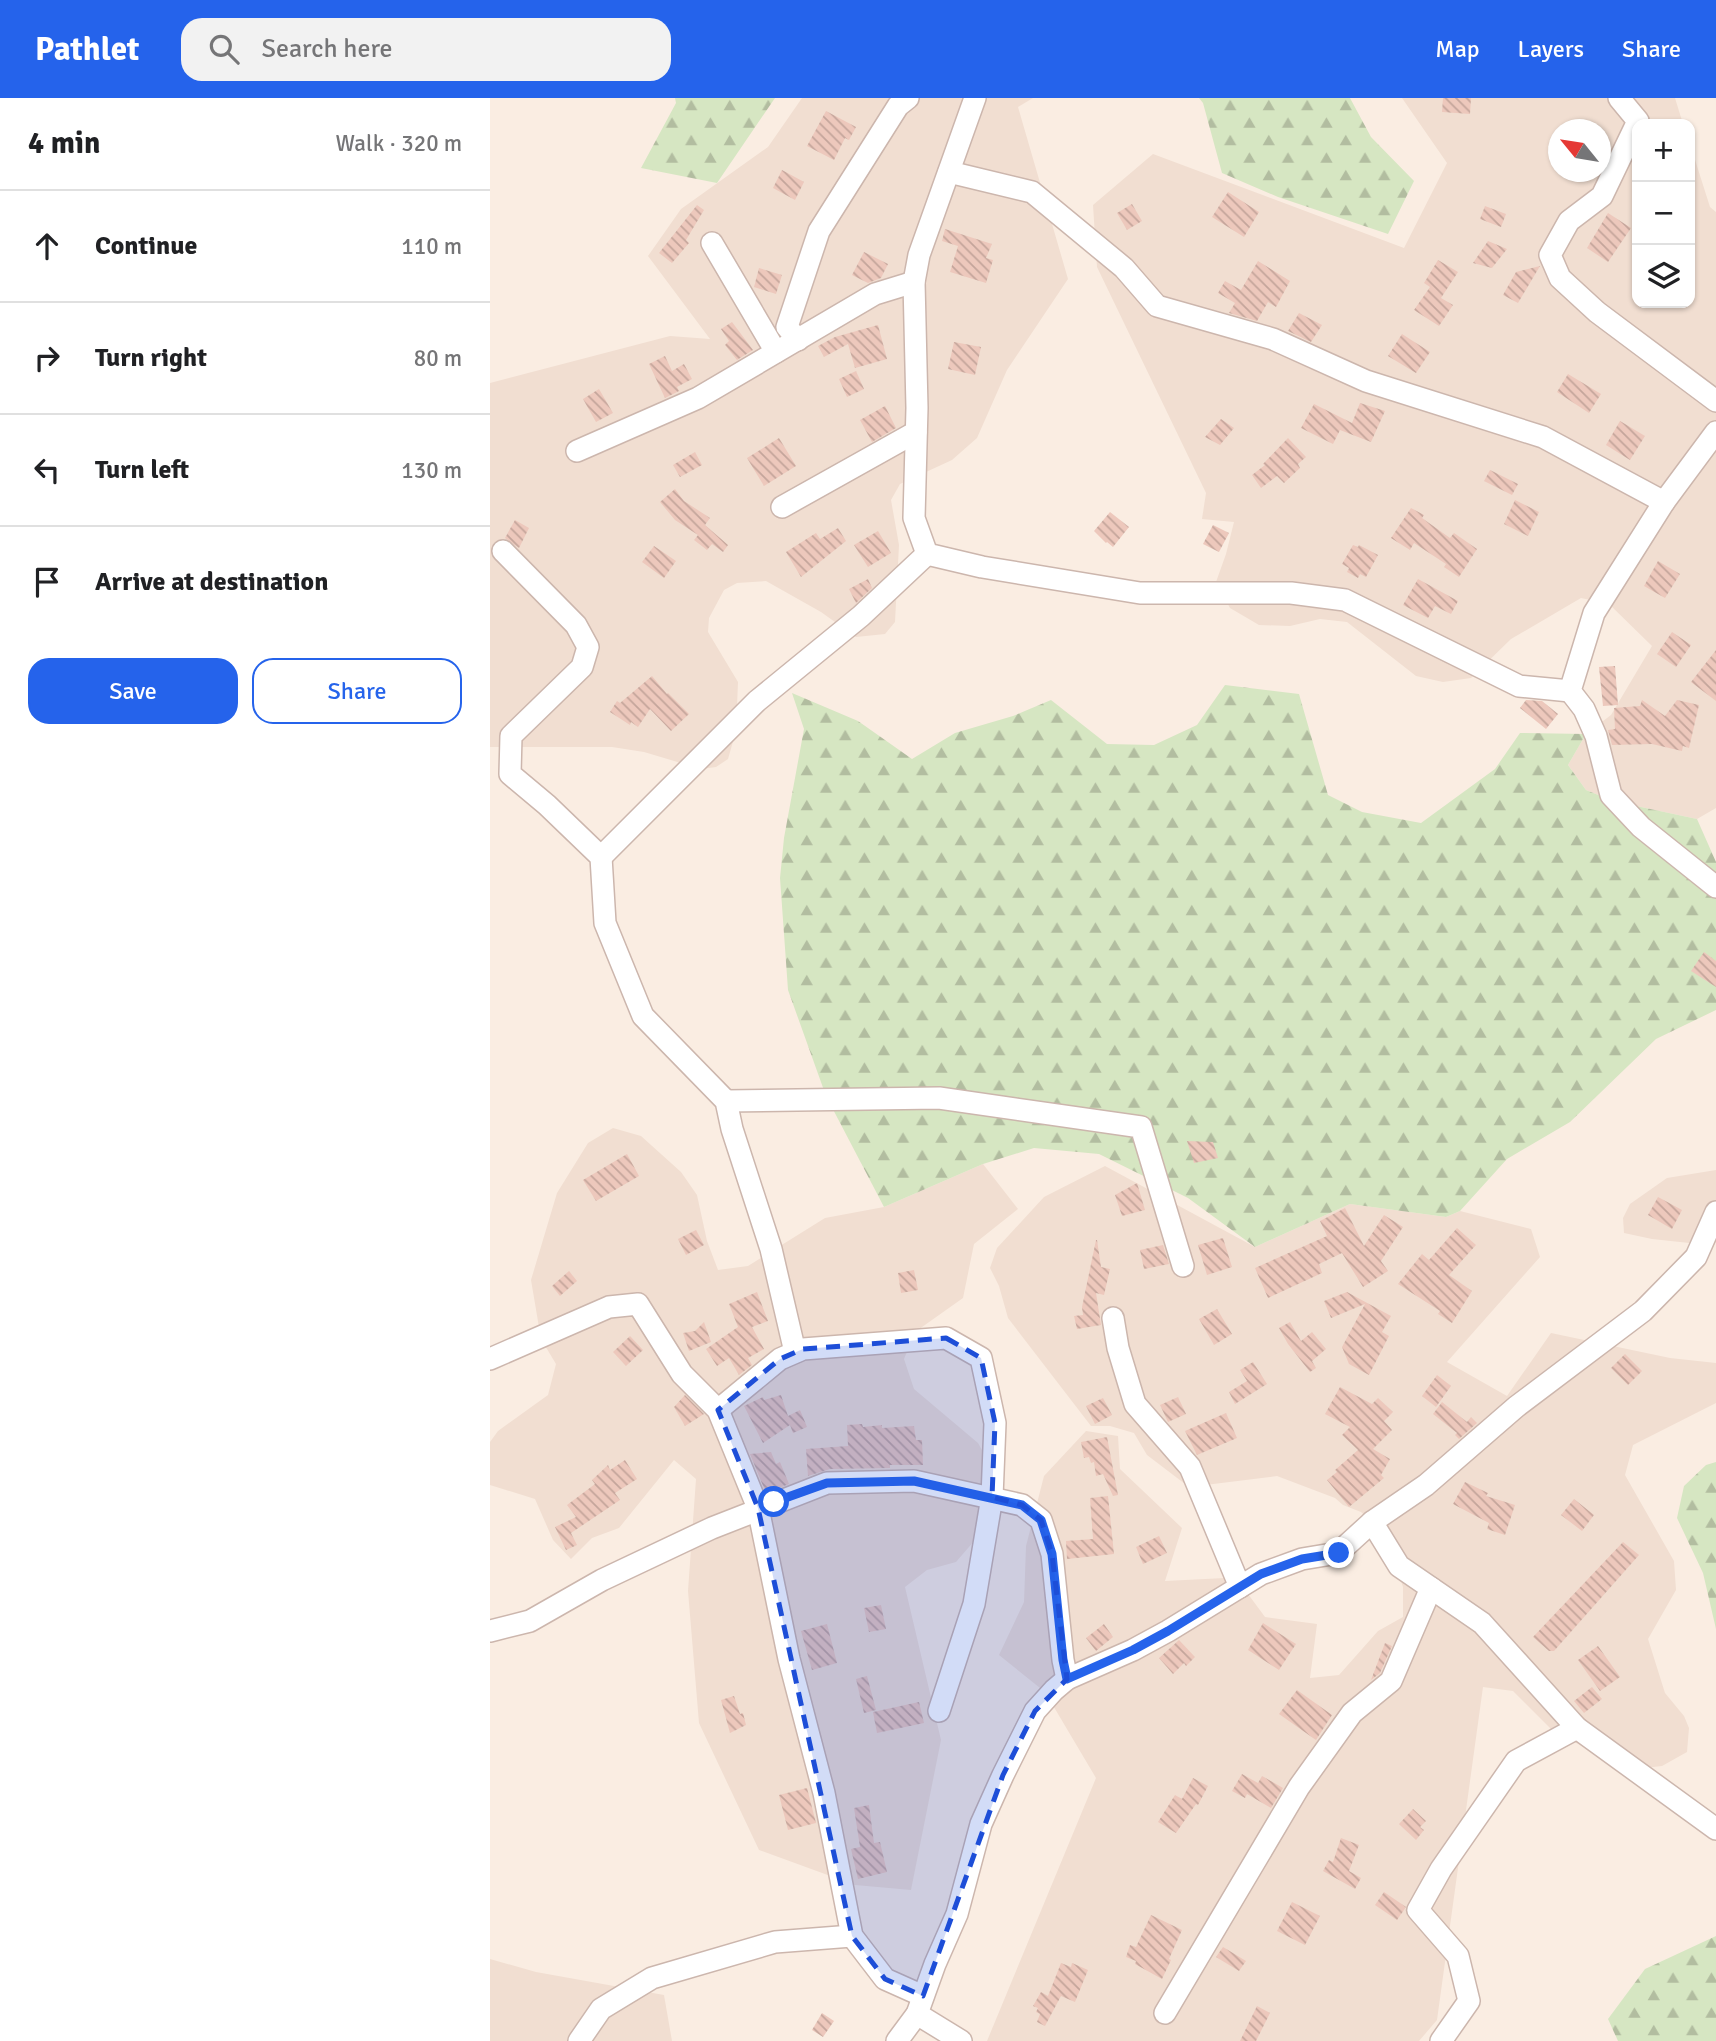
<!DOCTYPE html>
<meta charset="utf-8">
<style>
:root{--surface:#fff;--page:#f2f2f2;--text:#202124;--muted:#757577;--line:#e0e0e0;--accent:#2563eb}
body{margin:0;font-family:Signika,sans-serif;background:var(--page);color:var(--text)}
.controls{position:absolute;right:21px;top:21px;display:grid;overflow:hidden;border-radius:14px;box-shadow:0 2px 5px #0004}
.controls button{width:63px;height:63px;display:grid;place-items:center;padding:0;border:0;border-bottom:2px solid var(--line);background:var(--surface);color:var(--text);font:35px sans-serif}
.compass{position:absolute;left:1058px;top:21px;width:63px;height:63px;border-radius:50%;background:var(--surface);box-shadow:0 2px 5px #0004;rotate:300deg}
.stop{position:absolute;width:21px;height:21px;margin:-16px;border:5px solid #2563eb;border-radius:50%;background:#fff}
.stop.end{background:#2563eb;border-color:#fff;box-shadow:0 2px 7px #0008}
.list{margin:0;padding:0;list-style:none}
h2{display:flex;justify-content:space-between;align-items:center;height:91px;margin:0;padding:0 28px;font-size:30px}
h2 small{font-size:23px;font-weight:400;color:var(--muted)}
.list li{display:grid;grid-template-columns:46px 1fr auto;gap:21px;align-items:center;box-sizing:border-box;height:112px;padding:0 28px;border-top:2px solid var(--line)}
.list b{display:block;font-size:26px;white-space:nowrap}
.list em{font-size:23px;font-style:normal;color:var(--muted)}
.actions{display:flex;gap:14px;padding:21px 28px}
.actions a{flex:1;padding:16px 0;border:2px solid var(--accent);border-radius:21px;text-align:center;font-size:24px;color:var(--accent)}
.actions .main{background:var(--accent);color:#fff}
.icon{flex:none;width:38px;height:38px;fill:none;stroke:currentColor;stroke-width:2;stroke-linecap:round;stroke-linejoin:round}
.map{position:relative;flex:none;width:1226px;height:1943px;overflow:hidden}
header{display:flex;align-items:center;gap:42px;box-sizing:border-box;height:98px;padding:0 35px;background:var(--accent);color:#fff}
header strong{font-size:33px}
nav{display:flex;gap:38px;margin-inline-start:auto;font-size:24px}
.search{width:490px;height:63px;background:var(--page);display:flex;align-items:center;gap:18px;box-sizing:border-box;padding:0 24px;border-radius:21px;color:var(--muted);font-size:26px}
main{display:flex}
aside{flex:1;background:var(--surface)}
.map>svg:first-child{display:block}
.residential{fill:#f1ded1;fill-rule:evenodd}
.forest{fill:url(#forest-firs)}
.building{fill:url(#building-back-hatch)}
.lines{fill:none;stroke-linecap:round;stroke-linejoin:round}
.minor-casing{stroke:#ccb6ad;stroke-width:24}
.minor{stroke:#fff;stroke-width:21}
.route{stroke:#2563eb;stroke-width:9}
.marked{fill:#1d4ed8;fill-opacity:0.2;stroke:#1d4ed8;stroke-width:5;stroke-dasharray:14 9;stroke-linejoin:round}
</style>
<header>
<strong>Pathlet</strong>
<div class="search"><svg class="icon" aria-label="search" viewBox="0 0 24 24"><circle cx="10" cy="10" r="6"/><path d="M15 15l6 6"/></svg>Search here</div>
<nav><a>Map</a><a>Layers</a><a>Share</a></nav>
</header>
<main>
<aside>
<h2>4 min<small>Walk · 320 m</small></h2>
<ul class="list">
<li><svg class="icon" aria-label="ahead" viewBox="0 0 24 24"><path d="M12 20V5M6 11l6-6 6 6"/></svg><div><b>Continue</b></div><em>110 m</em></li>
<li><svg class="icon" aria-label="right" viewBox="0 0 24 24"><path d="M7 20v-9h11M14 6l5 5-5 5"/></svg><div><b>Turn right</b></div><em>80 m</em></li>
<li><svg class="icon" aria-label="left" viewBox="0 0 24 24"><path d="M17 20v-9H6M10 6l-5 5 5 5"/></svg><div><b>Turn left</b></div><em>130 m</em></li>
<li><svg class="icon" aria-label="arrive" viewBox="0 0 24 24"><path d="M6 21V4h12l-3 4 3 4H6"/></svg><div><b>Arrive at destination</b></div></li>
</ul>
<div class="actions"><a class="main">Save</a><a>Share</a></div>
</aside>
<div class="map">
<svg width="1226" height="1943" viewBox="0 0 1226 1943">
<defs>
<pattern id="forest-firs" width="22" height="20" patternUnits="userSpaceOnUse" patternTransform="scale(1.75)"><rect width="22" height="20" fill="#d6e6c2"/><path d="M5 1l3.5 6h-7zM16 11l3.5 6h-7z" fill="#b2bda0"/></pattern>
<pattern id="building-back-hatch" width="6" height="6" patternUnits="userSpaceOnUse" patternTransform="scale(1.75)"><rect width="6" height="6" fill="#edc8bc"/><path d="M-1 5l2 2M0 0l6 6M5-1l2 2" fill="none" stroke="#c4a59b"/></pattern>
</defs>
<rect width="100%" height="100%" fill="#faede2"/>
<g class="residential">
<polygon points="312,0 543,0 528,9 578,181 517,272 487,340 462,362 410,386 401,402 409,447 405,524 395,536 366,539 331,514 276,483 247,485 234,492 219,520 218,534 248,584 246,633 238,661 226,669 211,671 154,654 122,649 0,649 0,285 180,238 220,241 158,158 191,111 278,49"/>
<path d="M912 0H1185L1193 26H1147V205H1200V46L1220 109 1226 114V710L1207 721 1123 703 1096 692 1078 667 1096 636 1121 617 1162 548 1119 506 1091 500 1021 541 981 580 953 584 926 578 857 524 830 521 800 528 769 527 740 510 726 484 736 456 744 424 712 421 716 395 607 169 603 107 663 56 914 150 957 65ZM1068 32H1110V74H1068Z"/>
<polygon points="123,1030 151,1038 191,1074 207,1097 217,1143 228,1172 258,1168 335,1120 394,1109 493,1066 528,1111 484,1146 473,1200 425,1234 414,1261 424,1291 488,1345 502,1370 485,1442 466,1464 437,1472 415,1489 451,1642 421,1792 365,1787 269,1752 209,1625 198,1493 206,1381 184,1362 129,1430 102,1440 81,1461 63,1442 45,1401 0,1387 0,1344 8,1333 58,1297 66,1266 51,1241 41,1182 67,1095 98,1045"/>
<polygon points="615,1068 765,1149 860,1106 956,1119 970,1113 1041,1131 1050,1159 957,1264 1017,1298 1061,1235 1180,1260 1226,1265 1226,1305 1143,1347 1135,1377 1184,1463 1186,1492 1158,1541 1175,1595 1194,1618 1199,1630 1197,1654 1172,1668 1145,1671 1066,1636 1023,1593 993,1589 947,1922 929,1943 497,1943 606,1680 555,1594 509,1557 534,1504 536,1448 554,1378 596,1333 628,1338 630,1371 692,1430 675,1483 735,1480 758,1496 775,1519 827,1526 820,1580 849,1577 888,1533 913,1519 913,1489 903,1459 882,1424 871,1414 853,1407 845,1400 787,1378 699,1389 657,1357 644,1335 620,1328 601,1328 518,1220 509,1188 500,1170 507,1150 554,1099"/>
<polygon points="1226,1072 1226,1144 1218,1147 1162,1141 1134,1135 1133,1120 1140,1106 1177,1080"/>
<polygon points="0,1861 46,1874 174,1897 182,1943 0,1943"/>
</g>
<g class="forest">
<polygon points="185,0 285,0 227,85 151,70 186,5"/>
<polygon points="709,0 860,0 881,39 924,83 898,136 788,99 732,75 713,5"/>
<polygon points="735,587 809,596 838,697 872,714 931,725 1005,671 1030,635 1096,636 1078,667 1096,692 1123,703 1207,721 1226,764 1226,912 1166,941 1080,1024 1017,1061 970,1113 956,1119 860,1106 765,1149 698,1100 609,1056 544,1050 493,1066 394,1109 336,998 298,892 290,780 294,740 314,631 302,595 368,623 422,661 465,635 523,618 561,602 617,646 664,647 707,627"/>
<polygon points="1226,1364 1226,1531 1213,1475 1187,1420 1194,1388 1216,1367"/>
<polygon points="1226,1838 1226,1943 1128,1943 1118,1921 1155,1871"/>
</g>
<g class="building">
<polygon points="953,0 981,0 980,16 952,14"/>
<polygon points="336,13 366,29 359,42 355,40 344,62 317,48"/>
<polygon points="292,72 314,84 305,102 283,90"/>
<polygon points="738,94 769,114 754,139 722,119"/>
<polygon points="642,106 652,123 637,132 627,115"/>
<polygon points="207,107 214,112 196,142 199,145 182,165 169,155"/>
<polygon points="995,108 1016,116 1011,129 990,121"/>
<polygon points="1118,115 1141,130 1118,164 1097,150"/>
<polygon points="455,131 502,146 496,160 503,162 496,185 460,174 468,148 452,143"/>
<polygon points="998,143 1017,151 1002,170 983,165"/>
<polygon points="374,154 398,166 391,180 378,185 362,177"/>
<polygon points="948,162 968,174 951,200 963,207 949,228 924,212 940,189 934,185"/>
<polygon points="768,163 800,183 786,209 778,204 767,223 739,215 745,205 728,195 735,183 751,192"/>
<polygon points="1050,168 1028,205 1013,197 1026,174"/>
<polygon points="269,170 292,177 286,196 264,189"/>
<polygon points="809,215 832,227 821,244 798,233"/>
<polygon points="242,224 263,252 247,262 235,247 239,243 231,231"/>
<polygon points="388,227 397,261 365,270 358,246 334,259 328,248 345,239"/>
<polygon points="912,236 940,254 926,275 898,258"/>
<polygon points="464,244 491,249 485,277 458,271"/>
<polygon points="175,258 182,273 194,266 202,281 187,289 189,293 175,300 159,266"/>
<polygon points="366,273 374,291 357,299 349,281"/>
<polygon points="1078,276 1111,296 1099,315 1067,294"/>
<polygon points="109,291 123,315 106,324 93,301"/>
<polygon points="870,305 895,313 881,344 850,332 843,346 811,330 824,306 862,325"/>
<polygon points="395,308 406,330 382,344 370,322"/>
<polygon points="731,321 744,330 730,347 715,339"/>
<polygon points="1130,323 1155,338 1140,362 1116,347"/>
<polygon points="289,340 306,368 274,388 257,360"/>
<polygon points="798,340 816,359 808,366 810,370 794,385 787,378 771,390 762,377 775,367 773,366"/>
<polygon points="205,354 212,367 190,379 183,367"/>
<polygon points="1000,372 1028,386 1022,397 994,383"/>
<polygon points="185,391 194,403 220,420 215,427 238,447 233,454 222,446 217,452 204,442 208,437 185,422 170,404"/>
<polygon points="1025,402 1049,414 1038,438 1014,426"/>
<polygon points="921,410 934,417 932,420 960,440 964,435 987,451 969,479 954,469 956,466 924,445 920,452 901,440"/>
<polygon points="620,414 639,429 623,449 617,444 616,445 604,433"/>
<polygon points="25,422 39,430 29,450 15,440"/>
<polygon points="723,427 739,435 729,454 713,446"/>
<polygon points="348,430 356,443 311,479 296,454 326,435 330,441"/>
<polygon points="388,433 401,455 378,469 364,447"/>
<polygon points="863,447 868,449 869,447 888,457 876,479 870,476 868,480 857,474 859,470 852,466"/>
<polygon points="164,448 186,463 174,480 152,464"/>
<polygon points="1168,463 1190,476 1175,500 1154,488"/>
<polygon points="378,481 382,490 366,505 359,491"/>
<polygon points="928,481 968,503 961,516 945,508 938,520 913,507"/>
<polygon points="1182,534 1201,547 1186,569 1167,556"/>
<polygon points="1226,552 1226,603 1201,584"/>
<polygon points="1125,568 1128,607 1113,608 1109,569"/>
<polygon points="162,578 177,596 178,595 199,616 181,633 160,611 148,629 141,624 140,627 120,614 127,603 130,605"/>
<polygon points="1036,602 1052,603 1068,616 1056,631 1030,610"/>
<polygon points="1152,602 1175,618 1187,602 1209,607 1199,650 1193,648 1192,653 1162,646 1122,647 1118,632 1125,631 1124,610 1150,608"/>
<polygon points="1214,854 1226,863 1226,889 1201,873"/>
<polygon points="697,1043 723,1044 728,1060 704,1065"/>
<polygon points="137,1056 149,1078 106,1103 93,1082"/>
<polygon points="647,1085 655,1112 632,1118 625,1097"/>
<polygon points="1168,1099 1192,1112 1182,1131 1158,1117"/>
<polygon points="855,1110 874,1148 894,1117 913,1129 891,1163 898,1173 873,1189 852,1155 829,1166 832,1175 778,1200 765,1170 837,1138 830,1123"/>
<polygon points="967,1130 986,1147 959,1177 982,1193 962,1225 948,1216 950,1213 908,1186 932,1156 939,1162"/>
<polygon points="206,1132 214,1147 196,1157 188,1141"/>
<polygon points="733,1140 742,1169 717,1177 708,1147"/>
<polygon points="606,1142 607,1142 611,1169 620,1171 614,1197 606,1195 611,1227 587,1231 584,1218 593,1217 592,1209"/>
<polygon points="673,1147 679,1166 654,1171 650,1152"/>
<polygon points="424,1172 428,1192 411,1195 408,1175"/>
<polygon points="79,1173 87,1183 70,1198 62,1188"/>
<polygon points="267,1194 278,1223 262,1229 274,1251 258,1260 262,1267 249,1277 239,1260 227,1268 216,1251 248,1229 239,1206"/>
<polygon points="857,1194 901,1218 892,1234 899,1238 879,1277 859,1266 852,1249 875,1206 841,1220 834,1203"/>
<polygon points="727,1211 742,1236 724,1247 709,1221"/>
<polygon points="214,1224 221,1244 199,1253 193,1235 205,1233"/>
<polygon points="800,1224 811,1243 822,1234 836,1251 822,1263 826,1270 820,1274 798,1246 789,1230"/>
<polygon points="140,1238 153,1252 136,1268 123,1254"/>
<polygon points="1135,1256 1152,1273 1138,1287 1121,1270"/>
<polygon points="763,1264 777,1286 745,1306 739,1294 757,1283 750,1272"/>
<polygon points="947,1277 961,1288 946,1309 932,1298"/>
<polygon points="850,1289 882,1306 888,1300 903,1314 894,1323 902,1332 883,1351 900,1361 891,1377 894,1380 859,1409 837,1382 847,1374 845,1372 868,1352 852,1337 860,1329 835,1316"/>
<polygon points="195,1297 214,1316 195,1328 184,1309"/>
<polygon points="291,1297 298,1318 310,1312 317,1329 303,1335 300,1327 273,1345 254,1308 273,1299 274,1302"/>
<polygon points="688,1299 696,1316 678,1324 670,1307"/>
<polygon points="613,1300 622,1317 605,1326 596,1308"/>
<polygon points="952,1304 977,1324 981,1319 987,1325 969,1341 965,1337 967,1335 943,1316"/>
<polygon points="736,1315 747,1340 707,1357 695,1333"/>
<polygon points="372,1326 373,1329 392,1327 392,1330 424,1328 426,1342 432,1342 433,1367 400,1367 400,1370 340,1371 318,1378 316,1351 358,1348 357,1327"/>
<polygon points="617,1339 628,1397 623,1398 613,1376 606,1378 604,1364 601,1365 599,1359 594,1360 591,1344"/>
<polygon points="281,1354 286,1366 290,1364 299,1386 276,1395 260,1356"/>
<polygon points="135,1362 147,1381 125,1395 130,1402 81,1435 87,1447 76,1452 65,1429 86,1419 77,1407 105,1386 102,1382 118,1367 120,1372"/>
<polygon points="975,1384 998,1395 996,1398 1025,1407 1015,1437 997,1431 999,1425 963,1406"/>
<polygon points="618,1398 624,1456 577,1461 576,1443 603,1441 600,1400"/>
<polygon points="1084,1401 1104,1417 1092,1433 1071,1417"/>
<polygon points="669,1438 677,1455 653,1466 646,1449"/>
<polygon points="1133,1444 1149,1457 1064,1553 1059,1553 1043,1539"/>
<polygon points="391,1507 396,1531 379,1534 374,1510"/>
<polygon points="773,1525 806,1546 789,1572 758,1552"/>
<polygon points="337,1526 347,1565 322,1572 311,1533"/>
<polygon points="614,1526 623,1539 606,1553 596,1540"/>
<polygon points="689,1542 705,1559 696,1568 694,1565 683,1576 669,1560"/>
<polygon points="895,1545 902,1548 890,1575 881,1582"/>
<polygon points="1108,1548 1130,1579 1110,1593 1088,1562"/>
<polygon points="377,1578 386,1612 374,1615 366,1581"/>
<polygon points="1102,1589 1112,1601 1094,1615 1084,1603"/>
<polygon points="807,1592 842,1617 826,1642 789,1616"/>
<polygon points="244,1598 250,1616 253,1615 256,1627 240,1635 231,1602"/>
<polygon points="429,1604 434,1625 387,1635 383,1614"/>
<polygon points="752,1676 768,1685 772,1678 793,1690 781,1710 757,1696 755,1700 742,1693"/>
<polygon points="703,1680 718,1688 708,1707 706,1706 686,1735 668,1724 685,1697 692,1701"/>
<polygon points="317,1690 326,1725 298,1732 289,1697"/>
<polygon points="379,1707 384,1745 390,1744 397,1774 368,1781 361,1751 370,1749 364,1710"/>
<polygon points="923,1711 936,1723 930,1729 934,1732 926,1742 909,1726"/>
<polygon points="851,1740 869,1747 859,1773 871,1780 865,1791 833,1773 839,1762 843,1764"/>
<polygon points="894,1794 916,1809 907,1822 885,1807"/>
<polygon points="802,1804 830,1818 815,1847 787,1833"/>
<polygon points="661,1817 692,1832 679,1861 681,1862 672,1881 645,1866 646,1863 636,1859 640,1847 646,1849"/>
<polygon points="733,1849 756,1863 749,1873 726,1859"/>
<polygon points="571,1865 581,1869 582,1865 598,1872 585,1904 571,1898 555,1928 547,1924 550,1916 546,1914 548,1910 543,1908 551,1894 558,1898"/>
<polygon points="767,1908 780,1915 766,1943 750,1943"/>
<polygon points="332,1915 344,1923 333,1939 322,1932"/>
</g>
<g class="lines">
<defs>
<g id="minor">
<polyline points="485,0 429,157 424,184 427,310 424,420 437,456 492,469 650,495 801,495 855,502 1029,588 1080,593"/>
<polyline points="1129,0 1148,23 1112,98 1079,123 1060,157 1070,180 1107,214 1226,303"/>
<polyline points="459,74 542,94 634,170 667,208 783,241 876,283 1053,339 1174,404"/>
<polyline points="222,145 286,254"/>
<polyline points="308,242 297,229 329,133 408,8 418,0"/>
<polyline points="1226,334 1174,404 1104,515 1080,593 1094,611 1106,638 1121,697 1151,729 1226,789"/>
<polyline points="87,353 208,300 385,196 424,184"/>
<polyline points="292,409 426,334"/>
<polyline points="13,453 86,527 98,549 92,569 21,638 20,676 57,707 111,759 115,825 153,918 236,1003 242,1031 281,1151 305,1254"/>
<polyline points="111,759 267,603 371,518 437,456"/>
<polyline points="236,1003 449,1000 651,1029 693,1168"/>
<polyline points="623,1220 628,1250 645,1306 700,1369 750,1489"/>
<polyline points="0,1261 119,1209 148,1206 192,1276 228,1312 268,1410 299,1561 334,1695 362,1838 395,1881 433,1898"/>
<polyline points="228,1312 290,1261 313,1251 456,1240 491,1260 505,1325 502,1399 484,1506 449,1613"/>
<polyline points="882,1424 909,1468 992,1525 1087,1630 1226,1731"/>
<polyline points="0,1533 40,1523 112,1482 222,1430 337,1385 424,1383 532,1407 551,1422 562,1456 573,1562 577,1581"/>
<polyline points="675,1915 809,1689 862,1615 901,1583 941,1490"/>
<polyline points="427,1916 471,1943"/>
<polyline points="89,1943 111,1911 162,1880 285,1844 362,1838"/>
<polyline points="407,1943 427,1916 445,1866 467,1816 491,1726 513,1677 545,1613 564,1592 577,1581 643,1552 678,1533 771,1476 812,1461 848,1455 882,1424 936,1387 1026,1309 1153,1213 1206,1159 1226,1114"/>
<polyline points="951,1943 979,1903 968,1858 928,1812 951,1771 1026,1663 1087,1630"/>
</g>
</defs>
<use href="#minor" class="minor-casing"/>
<use href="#minor" class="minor"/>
</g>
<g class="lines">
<polyline class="route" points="284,1404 337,1385 424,1383 532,1407 551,1422 562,1456 573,1562 577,1581 643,1552 678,1533 771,1476 812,1461 849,1455"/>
</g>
<path class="marked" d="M456 1240 491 1260 505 1325 502 1399 532 1407 551 1422 562 1456 577 1581 545 1613 513 1677 433 1898 395 1881 362 1838 268 1410 228 1312 290 1261 313 1251Z"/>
</svg>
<div class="controls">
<button>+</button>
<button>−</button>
<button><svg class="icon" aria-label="layers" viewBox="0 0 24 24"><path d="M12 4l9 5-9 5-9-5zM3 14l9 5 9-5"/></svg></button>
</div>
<svg class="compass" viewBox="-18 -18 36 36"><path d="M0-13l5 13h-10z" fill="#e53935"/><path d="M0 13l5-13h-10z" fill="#757577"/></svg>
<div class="stop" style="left:284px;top:1404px"></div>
<div class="stop end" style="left:849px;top:1455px"></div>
</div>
</main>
